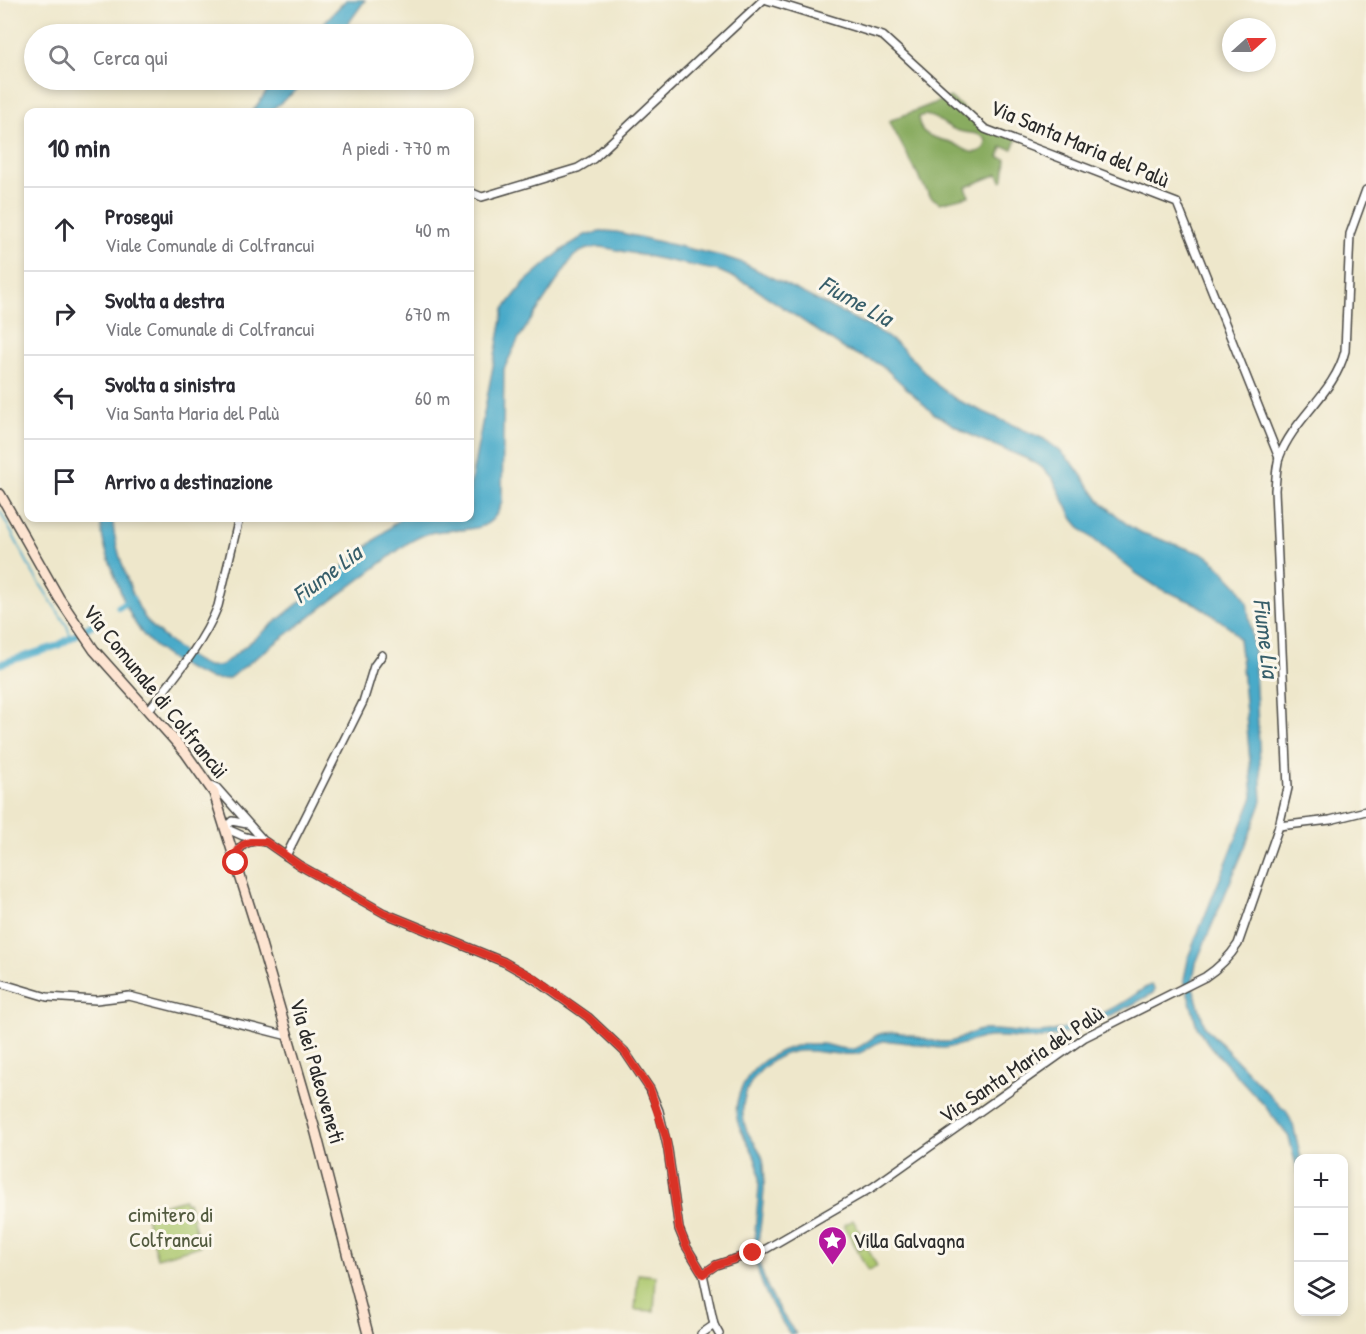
<!DOCTYPE html>
<html lang="it">
<meta charset="utf-8">
<style>
:root{--surface:#fff;--page:#f2f2f3;--text:#2b2b33;--muted:#7c7c81;--line:#e1e1e2}
body{margin:0;font-family:"Patrick Hand",sans-serif;background:var(--page);color:var(--text)}
.controls{position:absolute;right:18px;bottom:18px;display:grid;overflow:hidden;border-radius:12px;box-shadow:0 3px 9px #0003}
.controls button{width:54px;height:54px;display:grid;place-items:center;padding:0;border:0;border-bottom:2px solid var(--line);background:var(--surface);color:var(--text);font:30px sans-serif}
.compass{position:absolute;left:1222px;top:18px;width:54px;height:54px;border-radius:50%;background:var(--surface);box-shadow:0 3px 9px #0003;rotate:69deg}
.stop{position:absolute;width:18px;height:18px;margin:-14px;border:4px solid #d93025;border-radius:50%;background:#fff}
.stop.end{background:#d93025;border-color:#fff;box-shadow:0 2px 6px #0008}
.list{margin:0;padding:0;list-style:none}
h2{display:flex;justify-content:space-between;align-items:center;height:78px;margin:0;padding:0 24px;font-size:26px}
h2 small{font-size:20px;font-weight:400;color:var(--muted)}
.list li{display:grid;grid-template-columns:39px 1fr auto;gap:18px;align-items:center;box-sizing:border-box;height:84px;padding:0 24px;border-top:2px solid var(--line)}
.list b{display:block;font-size:22px;white-space:nowrap}
.list p{margin:0;font-size:20px;white-space:nowrap;color:var(--muted)}
.list em{font-size:20px;font-style:normal;color:var(--muted)}
.icon{flex:none;width:33px;height:33px;fill:none;stroke:currentColor;stroke-width:2;stroke-linecap:round;stroke-linejoin:round}
.map{position:relative;flex:none;width:1366px;height:1334px;overflow:hidden}
.search{position:absolute;background:var(--surface);box-shadow:0 3px 9px #0003;left:24px;top:24px;width:450px;height:66px;display:flex;align-items:center;gap:15px;box-sizing:border-box;padding:0 21px;border-radius:33px;color:var(--muted);font-size:22px}
.panel{position:absolute;background:var(--surface);box-shadow:0 3px 9px #0003;left:24px;top:108px;width:450px;height:414px;border-radius:12px}
.map>svg:first-child{display:block}
.green{fill:#acc76d;stroke:#6c794c;stroke-width:1.5}
.forest{fill:#89ac60;stroke:#5a6c46;stroke-width:1.5;fill-rule:evenodd}
.water{fill:#4aaac9;stroke:#3a6a7a;stroke-width:1.5}
.lines{fill:none;stroke-linecap:round;stroke-linejoin:round}
.stream{stroke:#4aaac9;stroke-width:2}
.canal{stroke:#4aaac9;stroke-width:7}
.minor-casing{stroke:#484743;stroke-width:10}
.secondary-casing{stroke:#484743;stroke-width:12}
.minor{stroke:#fff;stroke-width:7}
.secondary{stroke:#fde4d1;stroke-width:9}
.route{stroke:#d93025;stroke-width:8}
.labels{text-anchor:middle;stroke-width:6;stroke-linejoin:round;paint-order:stroke}
.street-label{font-size:22px;fill:#2b2b2b;stroke:#fbf7ec}
.park-label{font-size:22px;fill:#525a3f;stroke:#fbf7ec}
.poi-label{font-size:22px;fill:#2b2b2b;stroke:#fbf7ec;text-anchor:start}
.water-label{font-size:24px;font-style:italic;fill:#375e6a;stroke:#fbf7ec}
</style>
<div class="map">
<svg width="1366" height="1334" viewBox="0 0 1366 1334">
<rect width="100%" height="100%" fill="#fbf7ec"/>
<filter id="ink" filterUnits="userSpaceOnUse"><feTurbulence type="fractalNoise" baseFrequency=".0167" numOctaves="2"/><feDisplacementMap in="SourceGraphic" scale="12" xChannelSelector="R" yChannelSelector="G"/><feConvolveMatrix kernelMatrix="1 2 1 2 8 2 1 2 1" color-interpolation-filters="sRGB"/></filter>
<filter id="wash" filterUnits="userSpaceOnUse"><feTurbulence type="fractalNoise" baseFrequency=".008" numOctaves="4" result="noise"/><feDisplacementMap in="SourceGraphic" scale="24" xChannelSelector="R" yChannelSelector="G"/><feGaussianBlur stdDeviation="1.35" result="paint"/><feColorMatrix in="noise" values="0 0 0 0 0 0 0 0 0 0 0 0 0 0 0 0 0 1.4 0 .05"/><feComposite in="paint" operator="in"/></filter>
<g filter="url(#wash)">
<rect width="100%" height="100%" fill="#eee7cb"/>
<g class="green">
<polygon points="184,1199 185,1203 188,1202 200,1246 157,1258 146,1217 150,1216 148,1209"/>
<polygon points="853,1220 866,1243 856,1248 844,1225"/>
<polygon points="866,1245 877,1266 868,1271 857,1250"/>
<polygon points="638,1274 656,1276 654,1311 635,1310"/>
</g>
<path class="forest" d="M950 97 980 123 1017 139 1013 149 1002 147 999 157 1006 159 1004 179 1001 181 998 174 966 187 969 196 940 203 931 197 925 188 889 121ZM924 115C938 116 946 128 959 131 969 134 978 131 986 140L985 147C972 160 963 146 950 142 936 138 917 136 919 117Z"/>
<g class="water">
<polygon points="346,0 365,0 341,34 313,34"/>
<polygon points="275,80 309,80 269,112 252,112"/>
<path d="M605 231 617 232 725 257 743 263 878 331 901 347 937 385 957 400 1044 439 1060 451 1074 465 1099 500 1129 526 1142 533 1206 555 1213 560 1238 586 1247 602 1254 652 1262 801 1245 847 1196 963 1192 984 1205 1027 1282 1108 1286 1110 1293 1125 1301 1158H1298V1174L1289 1137 1264 1105 1209 1045 1197 1027 1184 979 1189 955 1253 797 1241 655 1239 639 1231 628 1196 604 1157 587 1137 574 1082 530 1073 519 1053 479 1044 469 1030 460 972 436 933 413 887 370 877 363 846 350 748 284 719 271 602 247C590 247 581 250 573 257L519 338 504 369 502 501C492 539 459 526 430 533 422 535 415 539 408 543L229 678C214 682 205 677 190 670 140 644 131 622 113 571 107 554 100 537 101 518H113C112 540 131 595 143 615 152 630 191 661 208 666 213 667 217 666 222 665L332 576 401 518H470V486L504 309 525 282 562 250 585 235Z"/>
<path d="M1151 985 1155 989 1153 993C1122 1011 1079 1034 1043 1038 1024 1041 1006 1035 988 1037 973 1039 957 1048 943 1048 923 1047 904 1040 884 1041 873 1042 866 1053 855 1054 816 1057 796 1037 761 1070 744 1086 737 1112 748 1133 754 1144 763 1152 764 1165 766 1186 762 1208 760 1229 759 1236 757 1245 758 1252 761 1283 778 1310 796 1334H790C773 1309 757 1283 755 1252 753 1226 760 1201 759 1175 758 1144 727 1130 739 1095 750 1061 788 1041 822 1044 832 1045 843 1051 853 1049 864 1048 872 1034 884 1033 905 1029 926 1043 947 1042 959 1042 969 1032 981 1030 1003 1028 1026 1036 1049 1032 1074 1027 1101 1015 1124 1002 1133 997 1141 989 1151 985Z"/>
</g>
<g class="lines">
<polyline class="stream" points="0,511 33,573 67,626 70,635 67,641"/>
<g class="canal">
<polyline points="119,607 132,599"/>
<polyline points="87,628 98,621"/>
<polyline points="0,664 57,646 76,635"/>
</g>
</g>
</g>
<g filter="url(#ink)">
<g class="lines">
<defs>
<g id="minor">
<polyline points="767,0 883,36 985,129 1177,203 1279,458"/>
<polyline points="470,192 482,197 578,168 593,159 763,0"/>
<path d="M148 711C174 678 203 644 218 606L239 518"/>
<polyline points="208,784 217,788 263,840 299,865 384,913 504,962 534,979 588,1017 625,1052 650,1089 659,1111 668,1150 679,1229 686,1246 703,1274 714,1325 719,1334"/>
<polyline points="247,824 232,821 225,828 243,836 264,842"/>
<polyline points="1279,826 1330,820 1366,811"/>
<polyline points="286,856 363,702 374,666 382,655"/>
<path d="M236 860C238 848 243 842 256 841"/>
<polyline points="0,983 47,997 96,1000 129,996 288,1036"/>
<path d="M703 1274 716 1265 766 1249 873 1187 1085 1037 1205 977C1220 967 1229 958 1238 944L1279 826 1288 788 1275 490C1276 480 1276 468 1279 458 1294 417 1335 393 1345 351L1350 234 1366 190"/>
<polyline points="701,1334 714,1325"/>
</g>
<polyline id="secondary" points="0,494 59,598 94,650 185,752 214,793 257,930 316,1133 368,1334"/>
</defs>
<use href="#minor" class="minor-casing"/>
<use href="#secondary" class="secondary-casing"/>
<use href="#minor" class="minor"/>
<use href="#secondary" class="secondary"/>
</g>
</g>
<g class="lines" filter="url(#ink)">
<polyline class="route" points="236,863 237,852 243,845 250,842 266,842 299,865 384,913 504,962 534,978 588,1017 625,1052 650,1089 666,1138 679,1228 686,1246 703,1274 716,1265 753,1253"/>
</g>
<defs>
<symbol id="sight-pin" viewBox="-11 -11 22 30"><path d="M0 17L-7.5 6A9.5 9.5 0 1 1 7.5 6Z" fill="#b5179e" stroke="#fbf7ec"/><path d="M0-6L1.8-2.2L6-1.7L2.9 1.2L3.7 5.4L0 3.3L-3.7 5.4L-2.9 1.2L-6-1.7L-1.8-2.2Z" fill="#fff"/></symbol>
</defs>
<g fill-rule="evenodd">
<use href="#sight-pin" x="816" y="1224" width="33" height="45"/>
</g>
<g class="labels">
<g class="street-label">
<text transform="translate(1080 143) rotate(23)" y="8">Via Santa Maria del Palù</text>
<text transform="translate(156 691) rotate(51)" y="8">Via Comunale di Colfrancùi</text>
<text transform="translate(1021 1064) rotate(-34)" y="8">Via Santa Maria del Palù</text>
<text transform="translate(318 1071) rotate(74)" y="8">Via dei Paleoveneti</text>
</g>
<g class="park-label">
<text x="171" y="1222">cimitero di<tspan x="171" dy="25">Colfrancui</tspan></text>
</g>
<g class="poi-label">
<text x="853" y="1248">Villa Galvagna</text>
</g>
<g class="water-label">
<text transform="translate(856 301) rotate(29)" y="8">Fiume Lia</text>
<text transform="translate(327 574) rotate(-37)" y="8">Fiume Lia</text>
<text transform="translate(1266 638) rotate(83)" y="8">Fiume Lia</text>
</g>
</g>
</svg>
<div class="controls">
<button>+</button>
<button>−</button>
<button><svg class="icon" aria-label="layers" viewBox="0 0 24 24"><path d="M12 4l9 5-9 5-9-5zM3 14l9 5 9-5"/></svg></button>
</div>
<svg class="compass" viewBox="-18 -18 36 36"><path d="M0-13l5 13h-10z" fill="#e53935"/><path d="M0 13l5-13h-10z" fill="#7c7c81"/></svg>
<div class="stop" style="left:236px;top:863px"></div>
<div class="stop end" style="left:753px;top:1253px"></div>
<div class="search"><svg class="icon" aria-label="search" viewBox="0 0 24 24"><circle cx="10" cy="10" r="6"/><path d="M15 15l6 6"/></svg>Cerca qui</div>
<section class="panel">
<h2>10 min<small>A piedi · 770 m</small></h2>
<ul class="list">
<li><svg class="icon" aria-label="ahead" viewBox="0 0 24 24"><path d="M12 20V5M6 11l6-6 6 6"/></svg><div><b>Prosegui</b><p>Viale Comunale di Colfrancui</p></div><em>40 m</em></li>
<li><svg class="icon" aria-label="right" viewBox="0 0 24 24"><path d="M7 20v-9h11M14 6l5 5-5 5"/></svg><div><b>Svolta a destra</b><p>Viale Comunale di Colfrancui</p></div><em>670 m</em></li>
<li><svg class="icon" aria-label="left" viewBox="0 0 24 24"><path d="M17 20v-9H6M10 6l-5 5 5 5"/></svg><div><b>Svolta a sinistra</b><p>Via Santa Maria del Palù</p></div><em>60 m</em></li>
<li><svg class="icon" aria-label="arrive" viewBox="0 0 24 24"><path d="M6 21V4h12l-3 4 3 4H6"/></svg><div><b>Arrivo a destinazione</b></div></li>
</ul>
</section>
</div>
